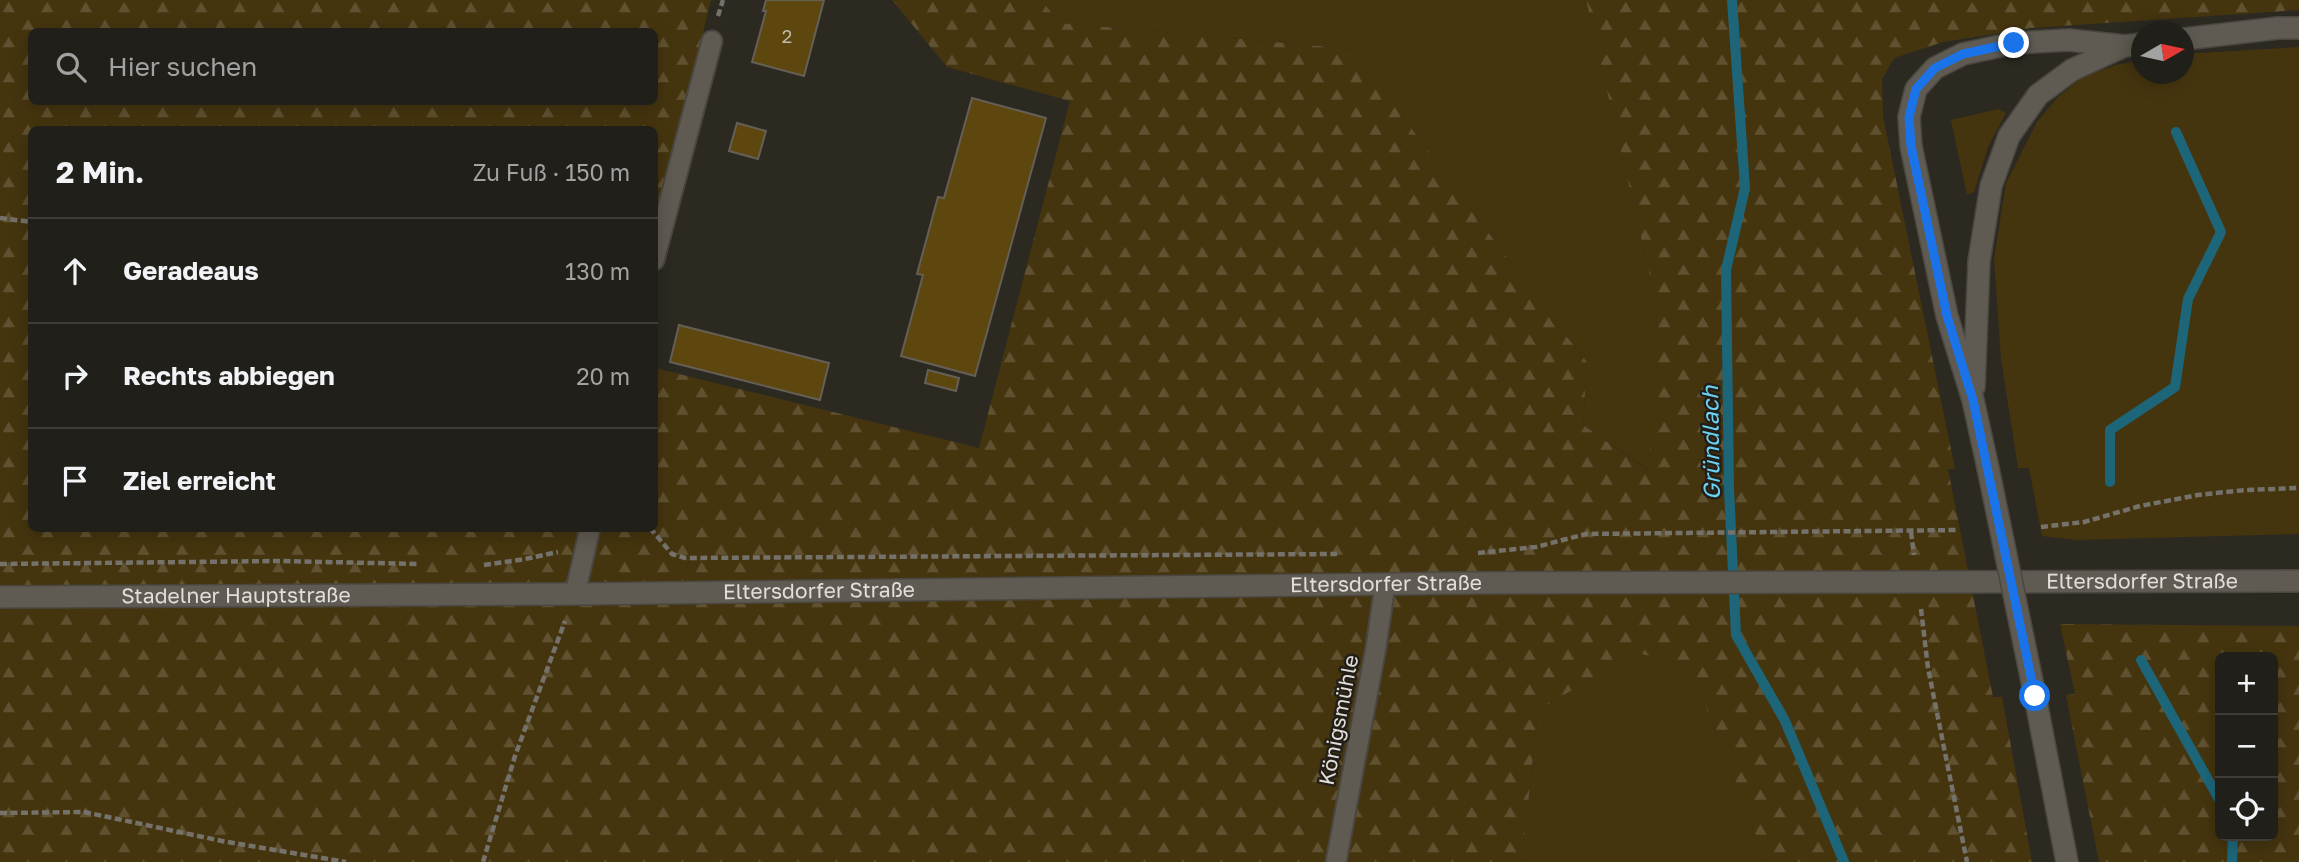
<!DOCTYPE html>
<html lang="de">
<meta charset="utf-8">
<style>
:root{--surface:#211f19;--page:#2d2c26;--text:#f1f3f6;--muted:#a2a2a2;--line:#3e3d38}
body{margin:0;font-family:"Golos Text",sans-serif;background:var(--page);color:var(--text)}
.controls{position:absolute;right:21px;bottom:21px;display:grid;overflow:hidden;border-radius:10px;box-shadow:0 4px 18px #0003}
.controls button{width:63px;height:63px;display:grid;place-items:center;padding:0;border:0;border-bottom:2px solid var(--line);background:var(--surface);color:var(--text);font:35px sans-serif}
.compass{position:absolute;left:2131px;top:21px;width:63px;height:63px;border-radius:50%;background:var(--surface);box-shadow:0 4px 18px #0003;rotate:81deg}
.stop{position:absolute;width:21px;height:21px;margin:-16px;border:5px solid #1a73e8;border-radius:50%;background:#fff}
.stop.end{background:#1a73e8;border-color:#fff;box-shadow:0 2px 7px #0008}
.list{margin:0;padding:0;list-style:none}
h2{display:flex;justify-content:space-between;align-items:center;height:91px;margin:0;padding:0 28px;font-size:30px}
h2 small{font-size:23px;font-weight:400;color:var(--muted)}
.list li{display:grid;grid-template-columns:46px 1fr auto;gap:21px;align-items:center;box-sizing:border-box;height:105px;padding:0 28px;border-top:2px solid var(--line)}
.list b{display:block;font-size:26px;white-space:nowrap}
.list em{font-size:23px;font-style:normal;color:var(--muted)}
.icon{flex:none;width:38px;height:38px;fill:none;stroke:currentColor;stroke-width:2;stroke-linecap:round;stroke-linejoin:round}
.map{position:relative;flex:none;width:2299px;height:862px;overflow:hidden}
.search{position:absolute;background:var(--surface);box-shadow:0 4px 18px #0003;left:28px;top:28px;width:630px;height:77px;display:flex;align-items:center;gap:18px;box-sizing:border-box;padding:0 24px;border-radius:10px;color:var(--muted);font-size:26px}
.panel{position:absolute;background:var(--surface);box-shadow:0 4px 18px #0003;left:28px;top:126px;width:630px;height:406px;border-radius:10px}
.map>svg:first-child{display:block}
.grass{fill:#45350f}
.forest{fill:url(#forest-firs);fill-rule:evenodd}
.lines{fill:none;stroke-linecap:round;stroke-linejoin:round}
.stream{stroke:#1d667a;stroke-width:10}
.building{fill:#5e470f;stroke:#646057;stroke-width:2}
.lane-casing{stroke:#4a4741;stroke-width:23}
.secondary-casing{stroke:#4a4741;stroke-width:24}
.path{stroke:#75726c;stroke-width:4.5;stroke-dasharray:7 3.5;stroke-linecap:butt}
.lane{stroke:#5f5b52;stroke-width:19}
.secondary{stroke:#5f5b52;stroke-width:21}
.secondary-bridge-casing{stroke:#4a4741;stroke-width:24;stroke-linecap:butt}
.secondary-bridge{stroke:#5f5b52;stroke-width:21}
.route{stroke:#1a73e8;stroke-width:9}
.labels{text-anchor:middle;stroke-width:5;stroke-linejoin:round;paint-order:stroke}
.number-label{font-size:18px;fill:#c1b9a8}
.street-label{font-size:21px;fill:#e2dfdb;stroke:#231f18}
.water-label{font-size:23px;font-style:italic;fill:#6ad2f2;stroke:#231f18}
</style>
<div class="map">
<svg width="2299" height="862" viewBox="0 0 2299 862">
<defs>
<pattern id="forest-firs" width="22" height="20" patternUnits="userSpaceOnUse" patternTransform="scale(1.75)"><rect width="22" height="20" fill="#45350f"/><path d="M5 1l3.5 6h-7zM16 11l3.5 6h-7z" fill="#605231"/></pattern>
</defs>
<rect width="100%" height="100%" fill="#2c2921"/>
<g class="grass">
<polygon points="1041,0 1586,0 1657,307 1650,471 1583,425 1587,362 1547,312 1353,49 1060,23"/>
<polygon points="2299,47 2299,534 2077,540 2042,536 2029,468 2018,468 2001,359 1994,259 2006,183 2037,122 2058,97 2083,77 2116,65 2141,60 2142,74 2184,74 2184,54"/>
<polygon points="1998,109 2006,113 1988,147 1974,192 1967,195 1951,120"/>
<polygon points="1636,652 1689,664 1766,862 1522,862 1538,710"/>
</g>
<g class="forest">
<path d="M0 0H711L655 228 654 130H32V528H654L655 368 979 448 1070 101 947 67 892 0H1041L1060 23 1353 49 1547 312 1587 362 1583 425 1649 471 1657 307 1586 0H2299V10L2031 28 1943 42 1894 58 1882 79 1883 116 1955 469H1948L1993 697H2002L2032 862H1766L1689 664 1636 653 1538 710 1522 862H0ZM32 32H654V102H32Z"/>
<path d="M2060 624 2299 626V862H2099L2066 695 2075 694ZM2220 657H2273V836H2220Z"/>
</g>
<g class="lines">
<g class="stream">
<polyline points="1732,0 1745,188 1726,270 1729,489 1736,635 1785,721 1844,862"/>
<polyline points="2110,482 2110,430 2175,387 2188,299 2221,232 2176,132"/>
<polyline points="2141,660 2220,801"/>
<polyline points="2232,862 2233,836"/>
</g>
</g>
<g class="building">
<polygon points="766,0 824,0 804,76 752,62 766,11 763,11"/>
<polygon points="972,98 1046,118 975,376 901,356 923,275 917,274 938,197 944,198"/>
<polygon points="737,123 766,131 758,159 729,151"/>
<polygon points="679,325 829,363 820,400 670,362"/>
<polygon points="928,370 959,378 956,391 925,383"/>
</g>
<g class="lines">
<defs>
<g id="lane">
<polyline points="654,260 712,41"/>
<polyline points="575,594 590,528"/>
<polyline points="1336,862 1376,647 1385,585"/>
</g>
<g id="secondary">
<polyline points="2184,39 2278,28 2299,28"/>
<polyline points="1974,387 1979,261 1991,186 2009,136 2038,95 2072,70 2124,46"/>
<polyline points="1988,468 1973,400 1947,316 1911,146 1909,117 1916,89 1935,68 1963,54 2014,43 2069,40 2125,46 2142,44"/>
<path id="s1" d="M0 597 575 594 1467 583 2299 581"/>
<polyline points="2035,696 2067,862"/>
</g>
</defs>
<use href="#lane" class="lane-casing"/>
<use href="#secondary" class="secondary-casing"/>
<g class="path">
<polyline points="718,16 723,0"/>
<polyline points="0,218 32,222"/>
<polyline points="2041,527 2084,522 2140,506 2198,495 2245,490 2299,488"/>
<polyline points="650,528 672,554 685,558 1337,554"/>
<polyline points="1911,532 1914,555"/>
<polyline points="1478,553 1536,547 1586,534 1959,530"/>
<polyline points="0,564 280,561 419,564"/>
<polyline points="484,565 525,559 558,552"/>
<polyline points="1921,609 1928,668 1967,862"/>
<polyline points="0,813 84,812 222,841 346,862"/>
<polyline points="483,862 515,756 565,621"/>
</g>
<use href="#lane" class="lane"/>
<use href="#secondary" class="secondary"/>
<defs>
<polyline id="secondary-bridge" points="1988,468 2035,696"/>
</defs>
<use href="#secondary-bridge" class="secondary-bridge-casing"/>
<use href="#secondary-bridge" class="secondary-bridge"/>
</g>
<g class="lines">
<polyline class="route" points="2014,43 1963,54 1935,68 1916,89 1909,117 1911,146 1947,316 1973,400 2035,696"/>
</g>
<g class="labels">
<g class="number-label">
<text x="787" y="43">2</text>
</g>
<g class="street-label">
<text dy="7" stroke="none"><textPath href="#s1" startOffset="2142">Eltersdorfer Straße</textPath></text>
<text dy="7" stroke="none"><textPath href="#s1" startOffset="1386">Eltersdorfer Straße</textPath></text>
<text dy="7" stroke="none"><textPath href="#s1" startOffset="819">Eltersdorfer Straße</textPath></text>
<text dy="7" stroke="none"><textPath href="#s1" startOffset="236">Stadelner Hauptstraße</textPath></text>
<text transform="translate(1339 720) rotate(-79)" y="7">Königsmühle</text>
</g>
<g class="water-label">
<text transform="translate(1711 443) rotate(-91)" y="8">Gründlach</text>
</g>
</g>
</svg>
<div class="controls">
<button>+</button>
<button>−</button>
<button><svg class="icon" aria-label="locate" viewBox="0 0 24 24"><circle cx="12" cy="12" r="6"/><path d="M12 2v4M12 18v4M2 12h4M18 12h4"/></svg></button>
</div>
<svg class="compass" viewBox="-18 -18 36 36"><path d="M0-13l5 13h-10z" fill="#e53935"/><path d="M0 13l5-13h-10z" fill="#a2a2a2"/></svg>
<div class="stop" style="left:2035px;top:696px"></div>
<div class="stop end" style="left:2014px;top:43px"></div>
<div class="search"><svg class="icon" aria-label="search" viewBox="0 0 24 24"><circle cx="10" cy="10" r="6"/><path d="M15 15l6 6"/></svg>Hier suchen</div>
<section class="panel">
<h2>2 Min.<small>Zu Fuß · 150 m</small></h2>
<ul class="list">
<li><svg class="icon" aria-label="ahead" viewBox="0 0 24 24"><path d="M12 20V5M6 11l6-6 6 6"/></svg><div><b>Geradeaus</b></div><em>130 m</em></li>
<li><svg class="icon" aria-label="right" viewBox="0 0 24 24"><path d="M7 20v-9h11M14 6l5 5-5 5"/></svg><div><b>Rechts abbiegen</b></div><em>20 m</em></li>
<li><svg class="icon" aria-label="arrive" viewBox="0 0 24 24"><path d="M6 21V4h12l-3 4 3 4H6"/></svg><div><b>Ziel erreicht</b></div></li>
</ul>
</section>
</div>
